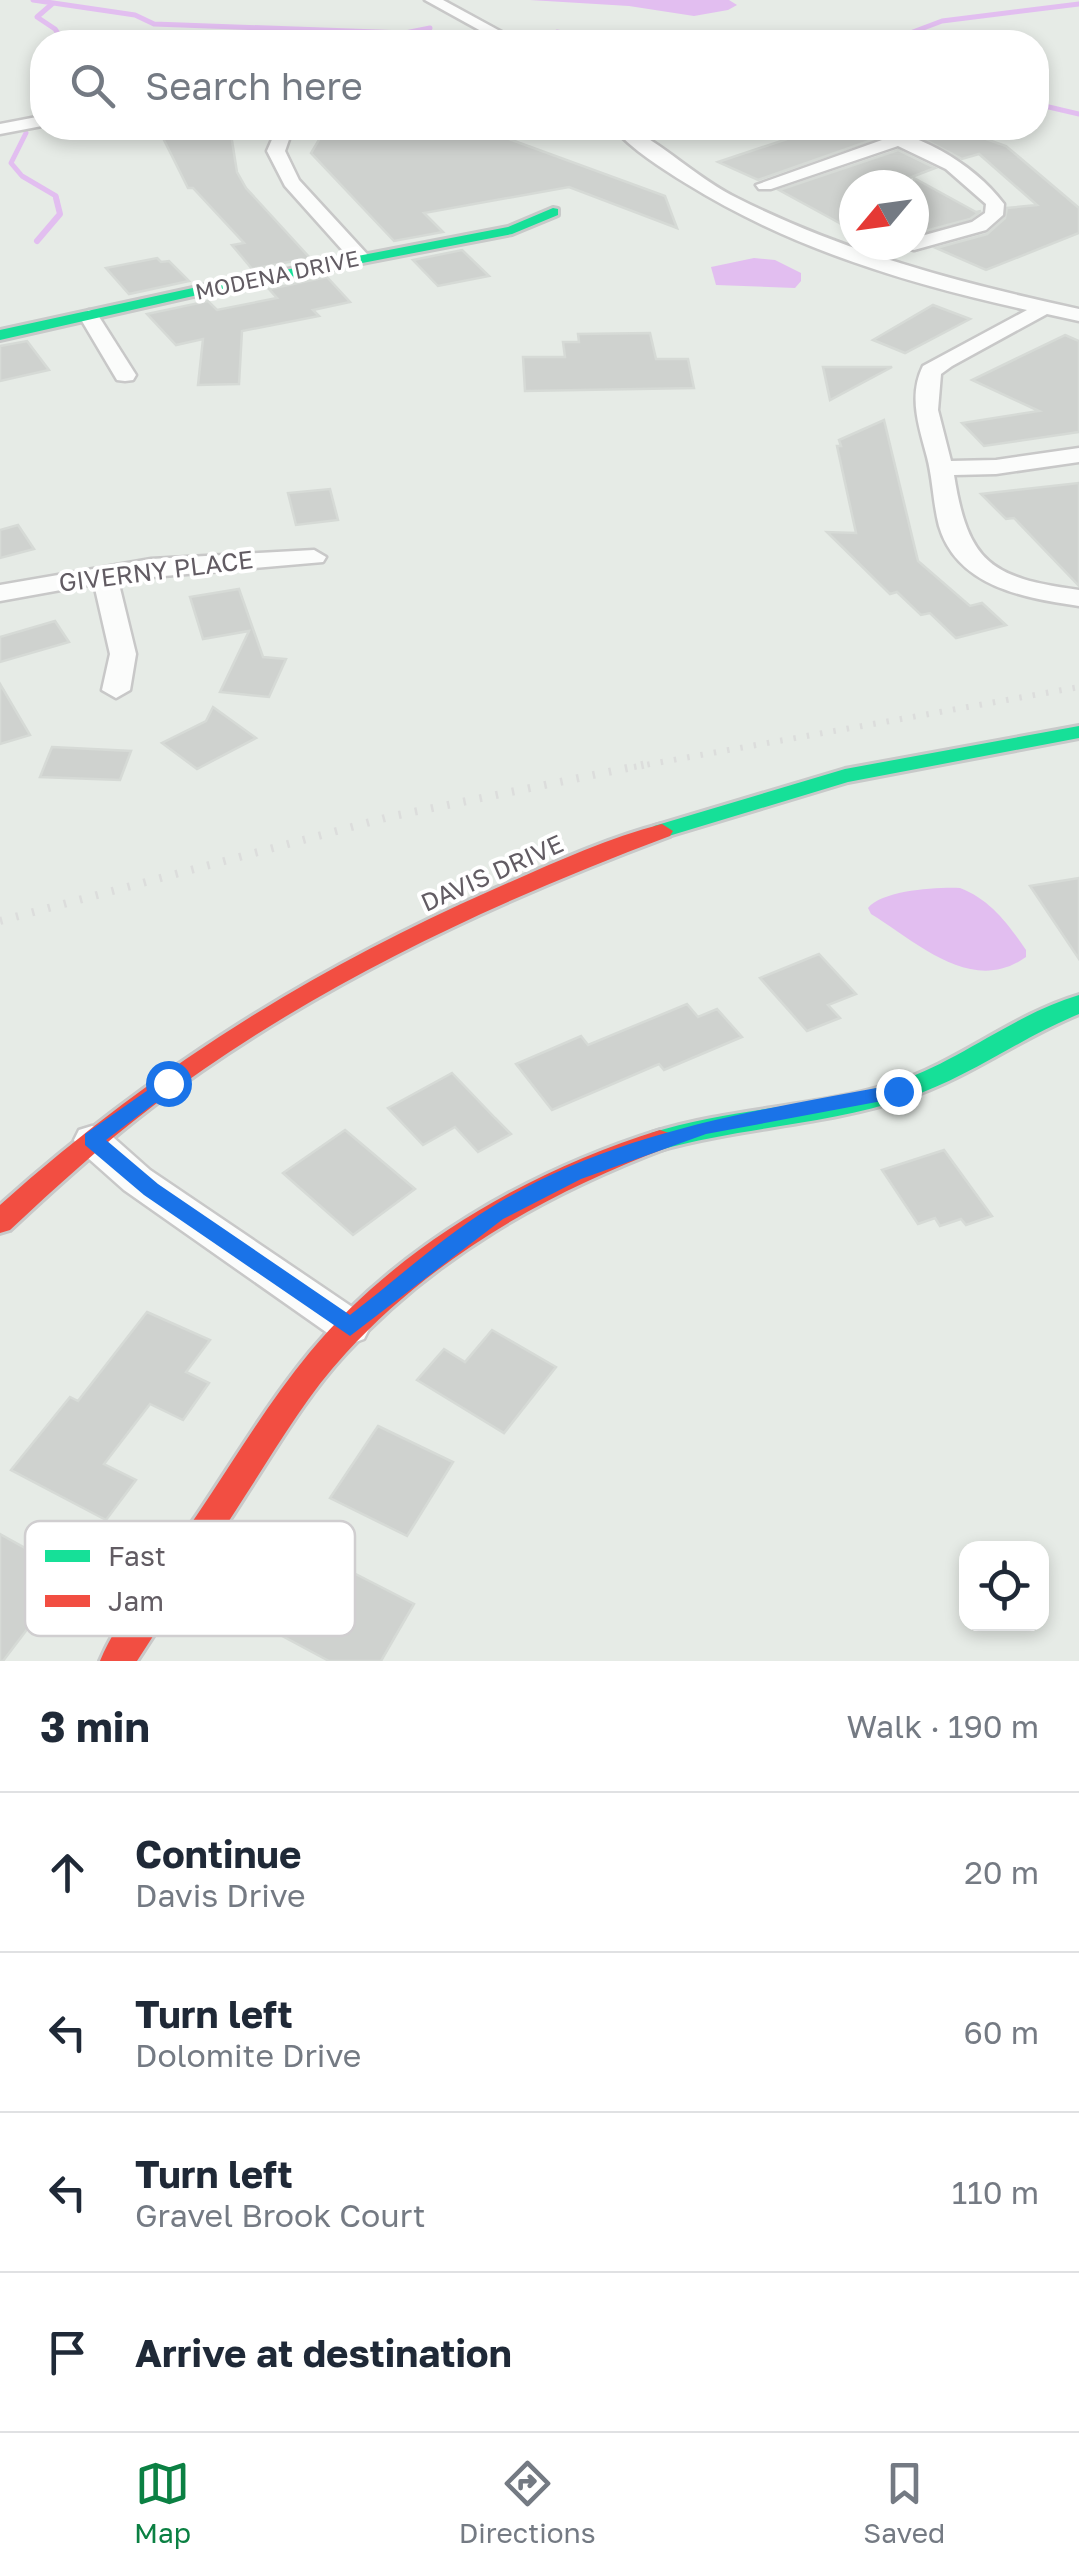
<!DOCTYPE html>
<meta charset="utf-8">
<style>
:root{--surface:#fff;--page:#f6f6f7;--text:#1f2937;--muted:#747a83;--line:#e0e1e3;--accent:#0b8043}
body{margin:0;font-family:"Golos Text",sans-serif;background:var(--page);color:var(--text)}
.controls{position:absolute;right:30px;bottom:30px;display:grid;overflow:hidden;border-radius:20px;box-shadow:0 5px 15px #0003}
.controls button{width:90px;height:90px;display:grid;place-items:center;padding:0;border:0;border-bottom:2px solid var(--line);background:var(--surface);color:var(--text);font:50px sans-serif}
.compass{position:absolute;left:839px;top:170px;width:90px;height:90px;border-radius:50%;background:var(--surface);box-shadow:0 5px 15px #0003;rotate:241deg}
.stop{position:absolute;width:30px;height:30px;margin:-22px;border:8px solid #1a73e8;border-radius:50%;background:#fff}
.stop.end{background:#1a73e8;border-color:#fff;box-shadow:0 2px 10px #0008}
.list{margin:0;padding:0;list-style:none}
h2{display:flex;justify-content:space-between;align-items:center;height:130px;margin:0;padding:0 40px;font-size:42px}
h2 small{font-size:32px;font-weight:400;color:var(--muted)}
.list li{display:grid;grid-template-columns:65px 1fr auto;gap:30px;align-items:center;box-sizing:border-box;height:160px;padding:0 40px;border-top:2px solid var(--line)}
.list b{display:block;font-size:38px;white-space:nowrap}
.list p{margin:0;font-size:32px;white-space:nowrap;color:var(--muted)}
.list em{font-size:32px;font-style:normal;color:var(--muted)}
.icon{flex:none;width:55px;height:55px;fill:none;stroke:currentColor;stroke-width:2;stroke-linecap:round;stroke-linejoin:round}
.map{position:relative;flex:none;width:1079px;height:1661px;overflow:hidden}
.search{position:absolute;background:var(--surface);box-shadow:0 5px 15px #0003;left:30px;right:30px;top:30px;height:110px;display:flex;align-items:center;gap:25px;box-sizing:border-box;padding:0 35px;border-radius:40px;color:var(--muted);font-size:38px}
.sheet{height:770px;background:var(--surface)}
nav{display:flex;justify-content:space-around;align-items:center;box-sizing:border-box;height:140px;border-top:2px solid var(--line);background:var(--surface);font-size:28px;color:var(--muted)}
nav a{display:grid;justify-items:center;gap:5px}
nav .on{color:var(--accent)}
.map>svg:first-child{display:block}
.water{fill:#e2bef0}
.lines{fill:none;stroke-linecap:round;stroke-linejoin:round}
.stream-far1{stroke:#e2bef0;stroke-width:5}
.stream{stroke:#e2bef0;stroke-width:6}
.building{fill:#cfd2cf;stroke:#d6dad6;stroke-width:2.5}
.street-casing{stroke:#c8c8c8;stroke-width:5}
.fast-casing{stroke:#c8c9c9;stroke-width:6}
.jam-casing{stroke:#c8c9c9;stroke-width:6}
.street{fill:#fbfcfb;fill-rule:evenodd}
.fast{fill:#16e098;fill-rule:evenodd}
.jam{fill:#f24e42;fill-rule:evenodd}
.rail-far1{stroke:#dcdddc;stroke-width:6;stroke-dasharray:2.5 11;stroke-linecap:butt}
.rail{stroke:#dcdddc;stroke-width:8;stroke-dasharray:2.5 14;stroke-linecap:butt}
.route{fill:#1a73e8}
.labels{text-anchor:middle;stroke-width:8;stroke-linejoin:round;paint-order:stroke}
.far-street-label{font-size:22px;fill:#625c63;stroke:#fff}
.street-label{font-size:25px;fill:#625c63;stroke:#fff}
.key{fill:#fff;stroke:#d0ced0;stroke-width:2.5}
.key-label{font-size:28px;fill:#625c63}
</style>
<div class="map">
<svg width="1079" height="1661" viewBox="0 0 1079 1661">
<rect width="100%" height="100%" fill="#e6ebe6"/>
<g class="water">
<polygon points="530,0 729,0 737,5 728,10 694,16 629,6"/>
<polygon points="754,258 775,260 801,273 801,281 795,288 716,285 711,267"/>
<path d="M960 888C991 900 1008 924 1026 950V957C972 996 917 942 871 914L868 908C883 890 937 887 960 888Z"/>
</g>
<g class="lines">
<g class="stream-far1">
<polyline points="33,0 135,15 154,24 405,33 430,28"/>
<polyline points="52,4 37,17 55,29 64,42"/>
<polyline points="557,32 612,42"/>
<polyline points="863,42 897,38 942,21 1079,4"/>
<polyline points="1036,104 1079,114"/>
<polyline points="26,133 11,163 22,176 56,196 57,201"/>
</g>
<polyline class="stream" points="37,241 60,214 56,198"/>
</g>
<g class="building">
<polygon points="158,128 230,128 237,172 246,188 310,258 252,269 232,245 244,243 193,188 188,188"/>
<polygon points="326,128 436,132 433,139 498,135 665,196 677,228 569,187 424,213 443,232 394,241 311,153"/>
<polygon points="820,128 849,128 872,140 758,180 718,162"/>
<polygon points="890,128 955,128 1006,146 1079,208 1079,233 986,270 936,248 987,234 1005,218 1007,208 1037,205 979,154 962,159 918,136"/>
<polygon points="898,150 935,168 891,185 854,185 854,231 779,190"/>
<polygon points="914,178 976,212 981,211 970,219 914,234"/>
<polygon points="462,250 489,276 438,286 413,260"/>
<polygon points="157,258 161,262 169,261 189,281 129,294 106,268"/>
<polygon points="327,277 350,302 313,310 319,316 242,331 239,384 198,385 203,339 176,345 147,314 208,301 217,310 277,298 269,289"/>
<polygon points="933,305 970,319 905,353 873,340"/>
<polygon points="650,333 656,359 688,359 694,388 525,391 523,357 565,357 563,342 579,342 578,334"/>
<polygon points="1065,335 1079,341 1079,432 984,446 962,423 1039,411 972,380"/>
<polygon points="27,341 49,370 0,381 0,346"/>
<polygon points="823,367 892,367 830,400"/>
<polygon points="884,420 918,561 970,606 982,603 1006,625 956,638 930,613 921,615 897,592 890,594 827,532 856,533 837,446 841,446 839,440"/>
<polygon points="1079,483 1079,586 1014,518 1006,519 981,494"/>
<polygon points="330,489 338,520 296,525 288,493"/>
<polygon points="18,525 34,549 0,558 0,530"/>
<polygon points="239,589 263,657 286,659 269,697 220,692 249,631 203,639 190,597"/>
<polygon points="55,621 69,642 0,662 0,637"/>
<polygon points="0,684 30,735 0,744"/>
<polygon points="213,707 256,738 197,769 162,743 206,721"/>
<polygon points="52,747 131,751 120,780 40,777"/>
<polygon points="1079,878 1079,959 1030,886"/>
<polygon points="819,954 856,994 828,1005 840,1018 807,1031 760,978"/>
<polygon points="687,1004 698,1017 717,1009 742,1037 664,1070 659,1064 552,1110 516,1064 581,1036 588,1045"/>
<polygon points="452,1073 495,1118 511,1134 478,1152 455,1127 423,1145 388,1108"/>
<polygon points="345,1130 415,1189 353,1235 283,1173"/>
<polygon points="944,1150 992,1216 966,1225 961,1219 940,1226 935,1218 918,1224 882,1170"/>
<polygon points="147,1312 210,1340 186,1372 209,1383 183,1420 150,1404 104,1464 136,1480 106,1520 11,1470 70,1397 78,1401"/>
<polygon points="492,1330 556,1367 504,1433 417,1380 444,1349 465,1362"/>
<polygon points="378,1426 453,1462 407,1536 330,1498"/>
<polygon points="0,1534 70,1573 3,1661 0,1661"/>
<polygon points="301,1546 414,1604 381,1661 329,1661 273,1631 291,1603 270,1593"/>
</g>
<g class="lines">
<defs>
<g id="street">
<polygon points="425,0 443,0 520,42 501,42"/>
<polygon points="42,116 42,126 0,134 0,124"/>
<polygon points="277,128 293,128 285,151 299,180 367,254 367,262 353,262 285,186 267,151"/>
<path d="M613 128C620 127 628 126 634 130 670 150 700 180 737 198 846 253 960 283 1079 309V321L1047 314 952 366 941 374 938 410 951 461 996 460 1079 448V462L996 474 954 475C968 563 991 578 1079 590V606C1025 598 957 587 939 526 933 503 933 480 927 457 919 427 908 396 923 366L1027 310C908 284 790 248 687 184 661 168 633 150 613 128Z"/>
<path d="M853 128C907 124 972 161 1004 204L1003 215 986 230 914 250 907 248 905 245H914V238L972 222 985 213 986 204 946 169 898 146 771 189H759L756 185 882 140Z"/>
<polygon points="89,310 96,312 136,375 133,380 125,381 117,380 79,316"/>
<polygon points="314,550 326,557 323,562 118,580 136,654 130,690 116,698 102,690 110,654 94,584 0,601 0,585 151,559"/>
<polygon points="92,1126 105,1130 150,1170 364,1315 370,1327 364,1339 350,1344 336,1339 124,1190 79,1150 74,1140 79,1130"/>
</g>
<g id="fast">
<polygon points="553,208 558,209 558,215 512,234 202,294 0,340 0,330 202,286 508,227"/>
<polygon points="1079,726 1079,738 848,782 662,838 651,831 654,826 845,769"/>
<path d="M1079 995V1014C1020 1038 968 1078 907 1098 827 1125 741 1127 660 1150L651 1147 647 1140 651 1133C729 1108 813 1108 891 1084 958 1063 1012 1015 1079 995Z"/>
</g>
<g id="jam">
<path d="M662 824 673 831 670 836C488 904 309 988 153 1106 103 1144 56 1187 10 1230L0 1233V1205C148 1072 309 971 492 890 547 866 604 839 662 824Z"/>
<path d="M660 1130 669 1133 673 1140 669 1147C547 1193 435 1256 346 1353 306 1396 277 1447 245 1496 210 1551 172 1606 137 1661H100C121 1611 166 1560 197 1515 234 1460 268 1403 310 1352 399 1245 529 1171 660 1130Z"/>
</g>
</defs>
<use href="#street" class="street-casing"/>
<use href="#fast" class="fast-casing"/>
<use href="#jam" class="jam-casing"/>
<use href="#street" class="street"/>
<use href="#fast" class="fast"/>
<use href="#jam" class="jam"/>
<polyline class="rail-far1" points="634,767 1079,687"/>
<polyline class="rail" points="0,921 389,817 647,764"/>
</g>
<path class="route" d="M168 1076 175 1078V1088L106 1140 158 1184 350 1315C396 1280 441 1238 490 1208 613 1131 759 1110 898 1084L908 1091 898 1098 706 1134 581 1179 503 1219 350 1336 144 1195 85 1145V1134Z"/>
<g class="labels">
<g class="far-street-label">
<text transform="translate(277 275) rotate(-12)" y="8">MODENA DRIVE</text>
</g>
<g class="street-label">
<text transform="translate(156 571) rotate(-7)" y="9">GIVERNY PLACE</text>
<text transform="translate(492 873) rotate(-24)" y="9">DAVIS DRIVE</text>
</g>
</g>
<rect x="25" y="1521" width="330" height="115" rx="15" class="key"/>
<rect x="45" y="1550" width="45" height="12" fill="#16e098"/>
<rect x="45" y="1595" width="45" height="12" fill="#f24e42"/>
<g class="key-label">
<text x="108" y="1566">Fast</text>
<text x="108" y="1611">Jam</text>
</g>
</svg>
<div class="controls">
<button><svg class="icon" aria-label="locate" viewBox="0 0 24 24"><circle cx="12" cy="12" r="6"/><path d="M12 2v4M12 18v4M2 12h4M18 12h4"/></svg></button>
</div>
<svg class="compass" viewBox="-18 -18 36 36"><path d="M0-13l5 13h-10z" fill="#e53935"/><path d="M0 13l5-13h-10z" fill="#747a83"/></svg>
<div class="stop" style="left:168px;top:1083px"></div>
<div class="stop end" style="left:898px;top:1091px"></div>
<div class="search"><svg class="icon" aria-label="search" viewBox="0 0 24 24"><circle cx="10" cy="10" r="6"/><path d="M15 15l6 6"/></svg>Search here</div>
</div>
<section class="sheet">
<h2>3 min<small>Walk · 190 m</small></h2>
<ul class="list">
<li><svg class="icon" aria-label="ahead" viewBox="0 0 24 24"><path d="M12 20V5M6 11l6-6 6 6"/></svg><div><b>Continue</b><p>Davis Drive</p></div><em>20 m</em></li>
<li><svg class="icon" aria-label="left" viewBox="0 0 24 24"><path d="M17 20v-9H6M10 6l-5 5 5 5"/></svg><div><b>Turn left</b><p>Dolomite Drive</p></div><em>60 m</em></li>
<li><svg class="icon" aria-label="left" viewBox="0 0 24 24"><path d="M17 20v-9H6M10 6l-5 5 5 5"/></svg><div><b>Turn left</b><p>Gravel Brook Court</p></div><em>110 m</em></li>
<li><svg class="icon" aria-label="arrive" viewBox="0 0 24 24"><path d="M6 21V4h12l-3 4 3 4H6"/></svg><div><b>Arrive at destination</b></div></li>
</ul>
</section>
<nav>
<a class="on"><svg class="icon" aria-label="map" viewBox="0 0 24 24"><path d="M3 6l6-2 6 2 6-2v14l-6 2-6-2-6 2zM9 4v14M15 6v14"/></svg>Map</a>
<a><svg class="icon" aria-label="directions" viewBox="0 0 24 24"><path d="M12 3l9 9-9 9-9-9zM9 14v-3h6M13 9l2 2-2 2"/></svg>Directions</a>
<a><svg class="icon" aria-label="saved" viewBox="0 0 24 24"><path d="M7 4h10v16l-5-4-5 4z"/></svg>Saved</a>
</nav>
